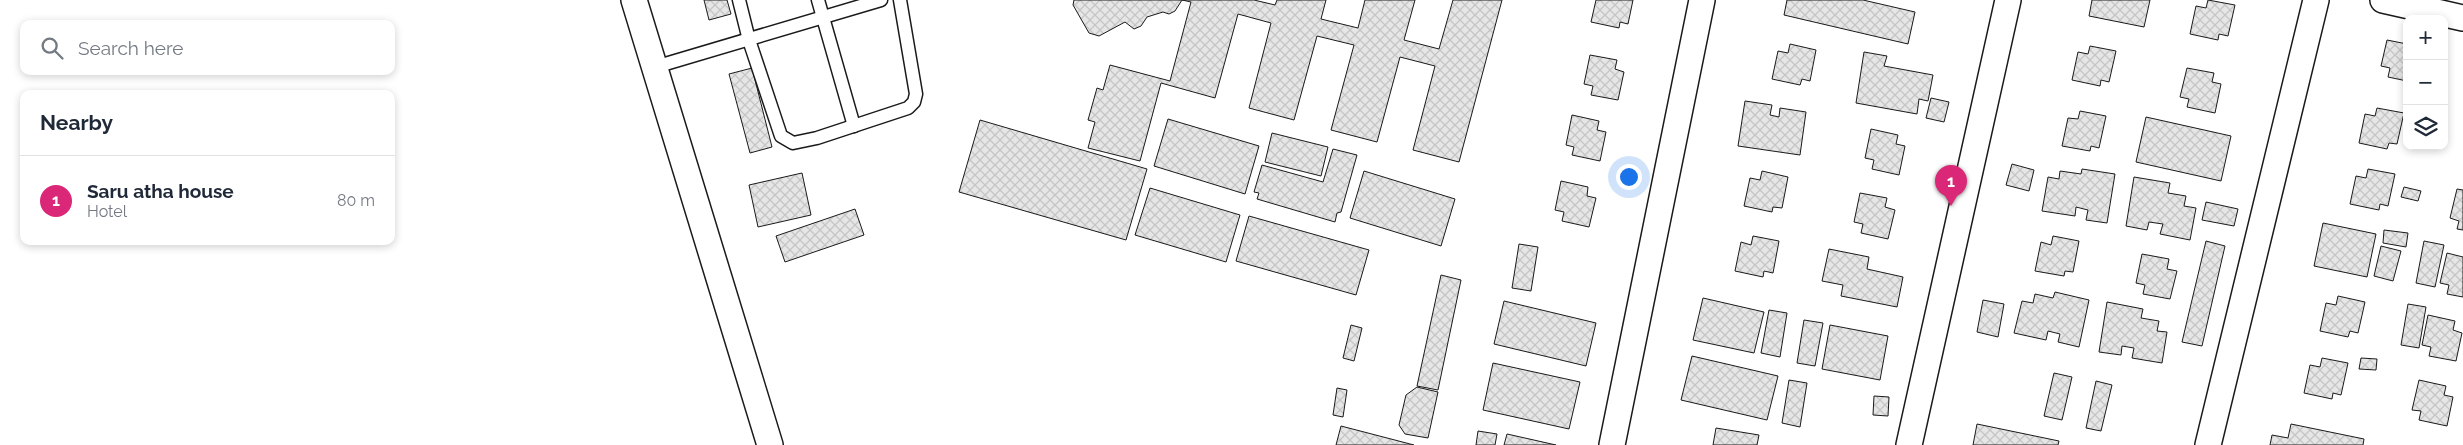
<!DOCTYPE html>
<meta charset="utf-8">
<style>
:root{--surface:#fff;--page:#f2f2f3;--text:#1f2937;--muted:#747a83;--line:#e0e1e3;--accent:#db2777}
body{margin:0;font-family:Raleway,sans-serif;background:var(--page);color:var(--text)}
.controls{position:absolute;right:15px;top:15px;display:grid;overflow:hidden;border-radius:10px;box-shadow:0 2px 8px #0003}
.controls button{width:45px;height:45px;display:grid;place-items:center;padding:0;border:0;border-bottom:1px solid var(--line);background:var(--surface);color:var(--text);font:25px sans-serif}
.you{position:absolute;left:1628px;top:176px;width:18px;height:18px;margin:-12px;border:4px solid #fff;border-radius:50%;background:#1a73e8;box-shadow:0 0 0 8px #1a73e833}
.badge{display:grid;place-items:center;width:32px;height:32px;border-radius:50%;background:var(--accent);color:#fff;font-size:16px;font-weight:700}
.pin{position:absolute;translate:-50% -41px;filter:drop-shadow(0 1px 2px #0008)}
.pin::after{content:'';position:absolute;top:26px;width:18px;height:15px;background:inherit;clip-path:polygon(0 0,100% 0,50% 100%)}
.list{margin:0;padding:0;list-style:none}
h2{display:flex;justify-content:space-between;align-items:center;height:65px;margin:0;padding:0 20px;font-size:21px}
h2 small{font-size:16px;font-weight:400;color:var(--muted)}
.list li{display:grid;grid-template-columns:32px 1fr auto;gap:15px;align-items:center;box-sizing:border-box;height:90px;padding:0 20px;border-top:1px solid var(--line)}
.list b{display:block;font-size:19px;white-space:nowrap}
.list p{margin:0;font-size:16px;white-space:nowrap;color:var(--muted)}
.list em{font-size:16px;font-style:normal;color:var(--muted)}
.icon{flex:none;width:28px;height:28px;fill:none;stroke:currentColor;stroke-width:2;stroke-linecap:round;stroke-linejoin:round}
.map{position:relative;flex:none;width:2463px;height:445px;overflow:hidden}
.search{position:absolute;background:var(--surface);box-shadow:0 2px 8px #0003;left:20px;top:20px;width:375px;height:55px;display:flex;align-items:center;gap:12px;box-sizing:border-box;padding:0 18px;border-radius:10px;color:var(--muted);font-size:19px}
.panel{position:absolute;background:var(--surface);box-shadow:0 2px 8px #0003;left:20px;top:90px;width:375px;height:155px;border-radius:10px}
.map>svg:first-child{display:block}
.building{fill:url(#building-cross-hatch);stroke:#1a1a1a}
.lines{fill:none;stroke-linecap:round;stroke-linejoin:round}
.lane-casing{stroke:#1a1a1a;stroke-width:15}
.street-casing{stroke:#1a1a1a;stroke-width:28}
.lane{stroke:#fff;stroke-width:12}
.street{stroke:#fff;stroke-width:25}
</style>
<div class="map">
<svg width="2463" height="445" viewBox="0 0 2463 445">
<defs>
<pattern id="building-cross-hatch" width="8" height="8" patternUnits="userSpaceOnUse" patternTransform="scale(1.25)"><rect width="8" height="8" fill="#e6e6e6"/><path d="M0 0l8 8M0 8l8-8" fill="none" stroke="#c5c5c5"/></pattern>
</defs>
<rect width="100%" height="100%" fill="#fff"/>
<g class="building">
<polygon points="704,0 727,0 731,14 709,20"/>
<polygon points="1074,0 1254,0 1275,5 1277,0 1326,0 1321,19 1358,28 1365,0 1415,0 1404,40 1439,49 1453,0 1502,0 1459,162 1413,150 1435,66 1400,57 1377,142 1331,130 1354,45 1317,36 1294,120 1249,108 1271,23 1238,14 1215,98 1161,83 1140,161 1088,148 1095,122 1088,120 1097,88 1103,90 1110,65 1170,81 1191,2 1182,0 1175,11 1169,14 1163,12 1147,17 1141,26 1134,29 1125,22 1099,36 1089,33 1073,5"/>
<polygon points="1596,0 1633,0 1628,24 1620,22 1619,28 1591,22"/>
<polygon points="1787,0 1863,0 1915,12 1908,44 1784,15"/>
<polygon points="2092,0 2150,0 2144,27 2089,16"/>
<polygon points="2208,0 2235,5 2228,36 2219,34 2218,40 2190,34 2196,6 2206,8"/>
<polygon points="2387,40 2407,44 2407,81 2388,77 2390,68 2381,66"/>
<polygon points="1790,44 1816,50 1810,81 1802,79 1800,85 1772,79 1778,51 1788,53"/>
<polygon points="2090,46 2116,51 2109,82 2101,80 2100,86 2072,80 2078,52 2088,54"/>
<polygon points="1864,52 1887,56 1884,66 1933,75 1928,101 1919,99 1917,114 1856,103"/>
<polygon points="1590,55 1617,60 1615,69 1624,72 1618,100 1591,95 1593,86 1584,84"/>
<polygon points="752,68 772,147 750,153 729,74"/>
<polygon points="2187,68 2214,73 2212,82 2221,84 2215,113 2187,107 2189,99 2180,97"/>
<polygon points="1931,98 1949,102 1944,122 1926,118"/>
<polygon points="1745,101 1772,105 1770,115 1779,117 1780,108 1806,112 1800,155 1738,146"/>
<polygon points="2377,108 2404,113 2397,144 2389,143 2387,149 2359,143 2365,114 2375,116"/>
<polygon points="2080,111 2106,116 2099,148 2091,146 2090,151 2062,146 2068,118 2078,119"/>
<polygon points="1572,115 1599,121 1597,130 1606,132 1600,161 1572,155 1574,147 1566,145"/>
<polygon points="2146,117 2231,136 2221,181 2136,162"/>
<polygon points="1168,119 1259,146 1245,194 1154,166"/>
<polygon points="980,120 1147,169 1126,240 959,192"/>
<polygon points="1871,129 1898,135 1896,144 1905,146 1899,175 1872,169 1874,160 1865,158"/>
<polygon points="1272,133 1328,147 1321,176 1265,162"/>
<polygon points="1333,149 1357,155 1341,212 1337,213 1335,222 1257,199 1259,193 1254,192 1262,165 1323,182"/>
<polygon points="2012,164 2034,170 2029,191 2006,185"/>
<polygon points="2082,169 2115,174 2107,223 2086,220 2088,210 2076,207 2075,216 2042,211 2048,177 2059,179 2060,171 2081,174"/>
<polygon points="2368,169 2395,174 2388,206 2380,204 2379,210 2350,204 2356,176 2366,178"/>
<polygon points="1364,171 1455,199 1441,246 1350,218"/>
<polygon points="1762,171 1788,177 1782,208 1773,207 1772,212 1744,206 1750,178 1760,180"/>
<polygon points="802,173 811,215 758,227 749,185"/>
<polygon points="2134,177 2170,183 2168,193 2186,196 2184,206 2196,208 2190,240 2160,234 2163,224 2149,222 2147,230 2126,226"/>
<polygon points="1561,181 1588,187 1587,196 1596,198 1589,227 1562,221 1564,212 1555,210"/>
<polygon points="2404,187 2421,191 2418,201 2401,197"/>
<polygon points="1150,188 1240,215 1226,262 1135,235"/>
<polygon points="2457,189 2463,190 2463,230 2457,229 2459,221 2450,218"/>
<polygon points="1860,193 1887,198 1885,207 1895,210 1888,239 1861,233 1863,224 1854,222"/>
<polygon points="2206,202 2238,209 2234,226 2202,220"/>
<polygon points="855,209 864,235 785,262 776,236"/>
<polygon points="1249,216 1369,250 1356,295 1236,261"/>
<polygon points="2323,223 2376,234 2367,277 2314,266"/>
<polygon points="2384,230 2408,233 2406,247 2383,243"/>
<polygon points="1753,236 1779,241 1773,273 1764,271 1763,277 1735,271 1741,242 1751,245"/>
<polygon points="2053,236 2079,241 2073,272 2065,271 2064,276 2035,271 2041,242 2051,245"/>
<polygon points="2206,241 2225,246 2202,346 2182,342"/>
<polygon points="2424,241 2444,245 2435,287 2416,283"/>
<polygon points="1519,244 1538,247 1531,291 1512,288"/>
<polygon points="2381,246 2401,251 2393,281 2374,276"/>
<polygon points="1829,249 1869,257 1867,269 1903,277 1897,307 1841,296 1843,285 1822,281"/>
<polygon points="2447,253 2463,257 2463,297 2447,294 2449,285 2440,283"/>
<polygon points="2142,254 2169,259 2167,269 2177,271 2170,299 2143,294 2145,285 2136,283"/>
<polygon points="1441,275 1461,280 1438,390 1417,386"/>
<polygon points="2055,292 2089,300 2079,347 2058,342 2060,334 2048,331 2046,340 2014,333 2022,301 2033,303 2035,294 2053,298"/>
<polygon points="2338,296 2365,302 2358,333 2350,331 2348,337 2320,331 2326,303 2336,305"/>
<polygon points="1703,298 1764,312 1754,353 1693,340"/>
<polygon points="1983,300 2004,304 1998,337 1977,332"/>
<polygon points="1504,301 1596,323 1586,366 1494,344"/>
<polygon points="2107,302 2143,309 2141,318 2159,321 2157,331 2167,332 2162,363 2132,358 2134,348 2122,346 2121,355 2099,352"/>
<polygon points="2408,304 2426,307 2419,348 2401,345"/>
<polygon points="1769,310 1787,313 1780,357 1761,353"/>
<polygon points="2428,315 2455,321 2453,330 2462,333 2456,361 2429,356 2431,347 2422,345"/>
<polygon points="1804,320 1823,323 1815,366 1797,363"/>
<polygon points="1351,325 1362,328 1354,361 1343,358"/>
<polygon points="1830,325 1888,336 1880,380 1822,369"/>
<polygon points="1692,356 1778,376 1767,420 1681,400"/>
<polygon points="2322,358 2348,363 2341,395 2333,393 2332,399 2304,393 2310,365 2320,367"/>
<polygon points="2361,358 2377,359 2376,370 2359,369"/>
<polygon points="1493,363 1580,382 1569,429 1483,410"/>
<polygon points="2054,373 2072,377 2062,420 2044,416"/>
<polygon points="1789,380 1807,383 1800,427 1782,423"/>
<polygon points="2419,380 2446,386 2444,395 2453,397 2447,426 2419,420 2421,411 2412,410"/>
<polygon points="2096,381 2112,385 2101,431 2086,428"/>
<polygon points="1417,387 1438,392 1428,438 1405,434 1399,425 1406,395"/>
<polygon points="1337,388 1347,390 1343,417 1333,415"/>
<polygon points="1874,396 1889,397 1888,416 1873,415"/>
<polygon points="1977,424 2059,441 2058,445 1973,445"/>
<polygon points="2291,424 2364,439 2363,445 2270,445 2272,435 2288,438"/>
<polygon points="1341,426 1414,445 1336,445"/>
<polygon points="1716,428 1759,435 1757,445 1713,445"/>
<polygon points="1478,431 1497,434 1495,445 1476,445"/>
<polygon points="1507,434 1556,445 1504,445"/>
</g>
<g class="lines">
<defs>
<g id="lane">
<polyline points="739,0 749,40 781,136 793,143 817,138 908,108 914,102 916,94 900,0"/>
<polyline points="818,0 854,126"/>
<polyline points="655,67 881,0"/>
</g>
<g id="street">
<polyline points="634,0 770,445"/>
<polyline points="2383,0 2463,18"/>
<polyline points="1612,445 1702,0"/>
<polyline points="1909,445 2008,0"/>
<polyline points="2208,445 2316,0"/>
</g>
</defs>
<use href="#lane" class="lane-casing"/>
<use href="#street" class="street-casing"/>
<use href="#lane" class="lane"/>
<use href="#street" class="street"/>
</g>
</svg>
<div class="controls">
<button>+</button>
<button>−</button>
<button><svg class="icon" aria-label="layers" viewBox="0 0 24 24"><path d="M12 4l9 5-9 5-9-5zM3 14l9 5 9-5"/></svg></button>
</div>
<div class="you"></div>
<div class="pin badge" style="left:1951px;top:206px">1</div>
<div class="search"><svg class="icon" aria-label="search" viewBox="0 0 24 24"><circle cx="10" cy="10" r="6"/><path d="M15 15l6 6"/></svg>Search here</div>
<section class="panel">
<h2>Nearby<small></small></h2>
<ul class="list">
<li><span class="badge">1</span><div><b>Saru atha house</b><p>Hotel</p></div><em>80 m</em></li>
</ul>
</section>
</div>
